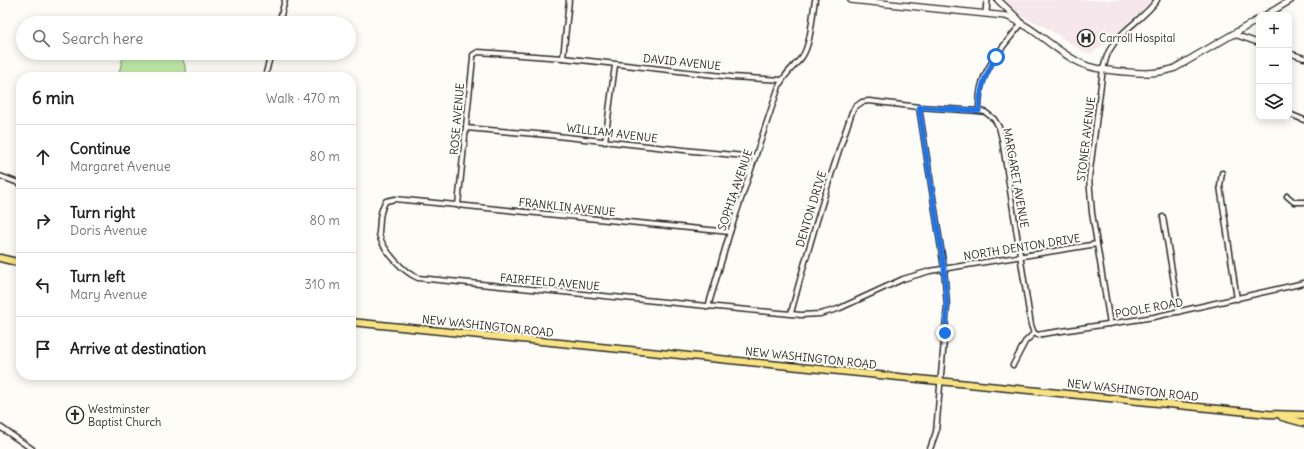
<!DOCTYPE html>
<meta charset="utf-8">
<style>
:root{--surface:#fff;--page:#f6f6f6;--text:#222;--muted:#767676;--line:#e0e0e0}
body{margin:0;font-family:Delius,sans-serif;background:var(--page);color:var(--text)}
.controls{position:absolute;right:12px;top:12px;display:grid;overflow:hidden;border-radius:8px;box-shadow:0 2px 10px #0003}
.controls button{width:36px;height:36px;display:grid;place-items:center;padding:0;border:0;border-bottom:1px solid var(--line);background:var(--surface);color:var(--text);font:20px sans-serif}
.stop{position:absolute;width:12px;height:12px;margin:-9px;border:3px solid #1a73e8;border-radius:50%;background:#fff}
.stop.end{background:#1a73e8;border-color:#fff;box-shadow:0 1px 4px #0008}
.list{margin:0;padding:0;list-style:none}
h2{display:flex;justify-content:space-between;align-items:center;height:52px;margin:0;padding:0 16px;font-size:17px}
h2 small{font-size:13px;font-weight:400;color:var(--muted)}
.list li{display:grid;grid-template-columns:26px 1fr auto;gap:12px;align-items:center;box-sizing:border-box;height:64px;padding:0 16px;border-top:1px solid var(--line)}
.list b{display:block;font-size:15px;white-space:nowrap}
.list p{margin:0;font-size:13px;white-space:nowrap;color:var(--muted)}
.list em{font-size:13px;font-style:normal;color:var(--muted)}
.icon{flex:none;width:22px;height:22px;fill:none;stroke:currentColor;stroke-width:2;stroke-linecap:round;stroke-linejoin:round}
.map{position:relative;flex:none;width:1304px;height:449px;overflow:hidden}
.search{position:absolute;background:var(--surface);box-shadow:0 2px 10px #0003;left:16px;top:16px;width:340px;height:44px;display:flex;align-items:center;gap:10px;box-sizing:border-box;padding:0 14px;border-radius:22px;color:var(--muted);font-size:15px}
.panel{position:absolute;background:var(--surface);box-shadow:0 2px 10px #0003;left:16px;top:72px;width:340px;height:308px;border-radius:16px}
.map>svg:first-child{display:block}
.built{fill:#f6e7ed}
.green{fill:#c0eba8;stroke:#768b6a}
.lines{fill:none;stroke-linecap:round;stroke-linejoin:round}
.minor-casing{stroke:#2b2b2b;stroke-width:7}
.tertiary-casing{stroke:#2b2b2b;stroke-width:8}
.secondary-casing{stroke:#2b2b2b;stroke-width:8}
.primary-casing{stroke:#2b2b2b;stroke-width:9}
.minor{stroke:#fdfcf7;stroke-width:4}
.tertiary{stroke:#fdfcf7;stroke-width:5}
.secondary{stroke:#fdfcf7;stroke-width:5.5}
.primary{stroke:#f8e281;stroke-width:6}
.route{stroke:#1a73e8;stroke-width:5}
.labels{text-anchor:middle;stroke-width:4;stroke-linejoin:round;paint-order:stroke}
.poi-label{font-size:11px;fill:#2b2b2b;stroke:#fdfcf7;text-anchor:start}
.street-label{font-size:11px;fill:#2b2b2b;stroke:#fdfcf7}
</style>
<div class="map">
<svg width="1304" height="449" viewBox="0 0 1304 449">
<rect width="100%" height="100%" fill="#fdfcf7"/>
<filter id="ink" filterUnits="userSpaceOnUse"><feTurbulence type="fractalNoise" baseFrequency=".025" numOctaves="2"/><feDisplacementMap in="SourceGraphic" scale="8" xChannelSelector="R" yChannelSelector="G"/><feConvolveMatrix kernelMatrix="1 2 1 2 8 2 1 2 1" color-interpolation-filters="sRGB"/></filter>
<g filter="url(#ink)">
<polygon class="built" points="998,0 1150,0 1148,5 1098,49 1091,53 1084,52 1044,26 1008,11"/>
<polygon class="green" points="124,53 181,53 188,77 118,77"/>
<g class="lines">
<defs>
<g id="minor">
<polyline points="279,23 285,0"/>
<polyline points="1233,34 1259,43"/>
<polyline points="1289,53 1304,58"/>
<polyline points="563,58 569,0"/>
<polyline points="265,77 271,53"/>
<polyline points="919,107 944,268 947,306 936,432 930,449"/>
<path d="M979 111C979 101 979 92 982 83 989 60 1008 41 1022 23"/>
<polyline points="1292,115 1304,120"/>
<polyline points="466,128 548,135 693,151 755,157"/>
<polyline points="605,142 615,65"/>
<polyline points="1222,173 1220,186 1237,299"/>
<polyline points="0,176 21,184"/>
<polyline points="1287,196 1294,202 1304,202"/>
<polyline points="458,205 473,58 473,55 478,52 563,58 732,77 782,80"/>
<polyline points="1163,217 1179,312"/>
<path d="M730 232 395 199 386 201C382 206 381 212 380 218 380 223 379 229 379 234 382 249 404 273 418 278L801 315 820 314 838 309 903 279 930 271 1097 244"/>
<path d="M708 307 730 232 779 86C784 74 794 67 802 57 811 44 812 17 815 0"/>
<path d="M791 313C809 245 829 178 852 112L855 107 862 102 869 101 919 107 979 111 985 112 994 119 999 127 1002 139 1031 325 1034 333"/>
<path d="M1110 324 1092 213 1089 178 1103 69C1105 63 1106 57 1109 51 1120 30 1144 19 1157 0"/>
<polyline points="1034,333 1038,335 1042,334 1154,317 1304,283"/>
<polyline points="1013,365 1025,342 1034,333"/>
<polyline points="0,427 32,449"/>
</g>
<polyline id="tertiary" points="986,13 987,0"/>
<g id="secondary">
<path d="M851 0 1006 16C1036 27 1057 54 1085 65 1098 70 1113 71 1127 72 1144 74 1159 74 1175 68L1259 19"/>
<polyline points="998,0 1019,20"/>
<polyline points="1266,15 1291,0"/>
</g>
<g id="primary">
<polyline points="0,258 21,263"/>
<polyline points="351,322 1268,414 1304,415"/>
<polyline points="1282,417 1304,423"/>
</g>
</defs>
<use href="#minor" class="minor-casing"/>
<use href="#tertiary" class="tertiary-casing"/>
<use href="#secondary" class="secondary-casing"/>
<use href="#primary" class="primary-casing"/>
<use href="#minor" class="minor"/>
<use href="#tertiary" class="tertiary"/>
<use href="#secondary" class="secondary"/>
<use href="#primary" class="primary"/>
</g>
</g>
<g class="lines" filter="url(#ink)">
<path class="route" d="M945 333 947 306 944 268 919 107 979 111C980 88 984 77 996 57"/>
</g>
<defs>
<symbol id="hospital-ring" viewBox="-11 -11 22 22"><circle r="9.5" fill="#fdfcf7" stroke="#2b2b2b" stroke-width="1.5"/><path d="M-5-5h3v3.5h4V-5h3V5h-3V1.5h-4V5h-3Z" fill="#2b2b2b"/></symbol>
<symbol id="church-ring" viewBox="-11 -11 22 22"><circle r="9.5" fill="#fdfcf7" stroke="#2b2b2b" stroke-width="1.5"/><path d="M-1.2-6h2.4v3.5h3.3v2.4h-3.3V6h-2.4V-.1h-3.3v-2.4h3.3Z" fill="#2b2b2b"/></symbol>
</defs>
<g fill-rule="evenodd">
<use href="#hospital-ring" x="1076" y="28" width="20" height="20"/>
<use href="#church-ring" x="65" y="405" width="20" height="20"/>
</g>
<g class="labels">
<g class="poi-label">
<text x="1099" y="42">Carroll Hospital</text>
<text x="88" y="413">Westminster<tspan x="88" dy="13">Baptist Church</tspan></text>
</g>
<g class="street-label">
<text transform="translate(682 62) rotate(6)" y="4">DAVID AVENUE</text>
<text transform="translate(457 119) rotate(-85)" y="4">ROSE AVENUE</text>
<text transform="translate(612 133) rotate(7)" y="4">WILLIAM AVENUE</text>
<text transform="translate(1086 139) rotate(-83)" y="4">STONER AVENUE</text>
<text transform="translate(1016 178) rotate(80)" y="4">MARGARET AVENUE</text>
<text transform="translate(735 190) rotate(-71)" y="4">SOPHIA AVENUE</text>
<text transform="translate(567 207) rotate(6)" y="4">FRANKLIN AVENUE</text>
<text transform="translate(811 209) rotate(-73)" y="4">DENTON DRIVE</text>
<text transform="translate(1022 247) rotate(-9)" y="4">NORTH DENTON DRIVE</text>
<text transform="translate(550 282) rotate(5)" y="4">FAIRFIELD AVENUE</text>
<text transform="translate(1149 308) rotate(-10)" y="4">POOLE ROAD</text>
<text transform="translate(488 326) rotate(6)" y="4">NEW WASHINGTON ROAD</text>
<text transform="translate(811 358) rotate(6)" y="4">NEW WASHINGTON ROAD</text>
<text transform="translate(1133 390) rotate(6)" y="4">NEW WASHINGTON ROAD</text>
</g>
</g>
</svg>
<div class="controls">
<button>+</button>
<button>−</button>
<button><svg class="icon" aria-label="layers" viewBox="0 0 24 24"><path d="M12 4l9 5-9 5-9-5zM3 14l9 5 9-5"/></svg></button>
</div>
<div class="stop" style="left:996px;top:57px"></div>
<div class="stop end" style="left:945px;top:333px"></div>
<div class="search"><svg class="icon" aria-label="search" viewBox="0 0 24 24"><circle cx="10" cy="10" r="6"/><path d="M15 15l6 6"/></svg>Search here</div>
<section class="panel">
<h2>6 min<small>Walk · 470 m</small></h2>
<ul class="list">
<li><svg class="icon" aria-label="ahead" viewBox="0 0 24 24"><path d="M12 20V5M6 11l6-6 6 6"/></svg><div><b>Continue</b><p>Margaret Avenue</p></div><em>80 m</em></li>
<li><svg class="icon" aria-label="right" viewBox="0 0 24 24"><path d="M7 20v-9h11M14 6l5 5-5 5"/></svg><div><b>Turn right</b><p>Doris Avenue</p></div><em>80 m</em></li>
<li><svg class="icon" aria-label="left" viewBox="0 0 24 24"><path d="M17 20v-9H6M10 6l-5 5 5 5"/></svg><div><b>Turn left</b><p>Mary Avenue</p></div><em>310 m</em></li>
<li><svg class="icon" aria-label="arrive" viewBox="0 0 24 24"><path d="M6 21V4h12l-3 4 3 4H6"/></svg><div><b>Arrive at destination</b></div></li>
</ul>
</section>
</div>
